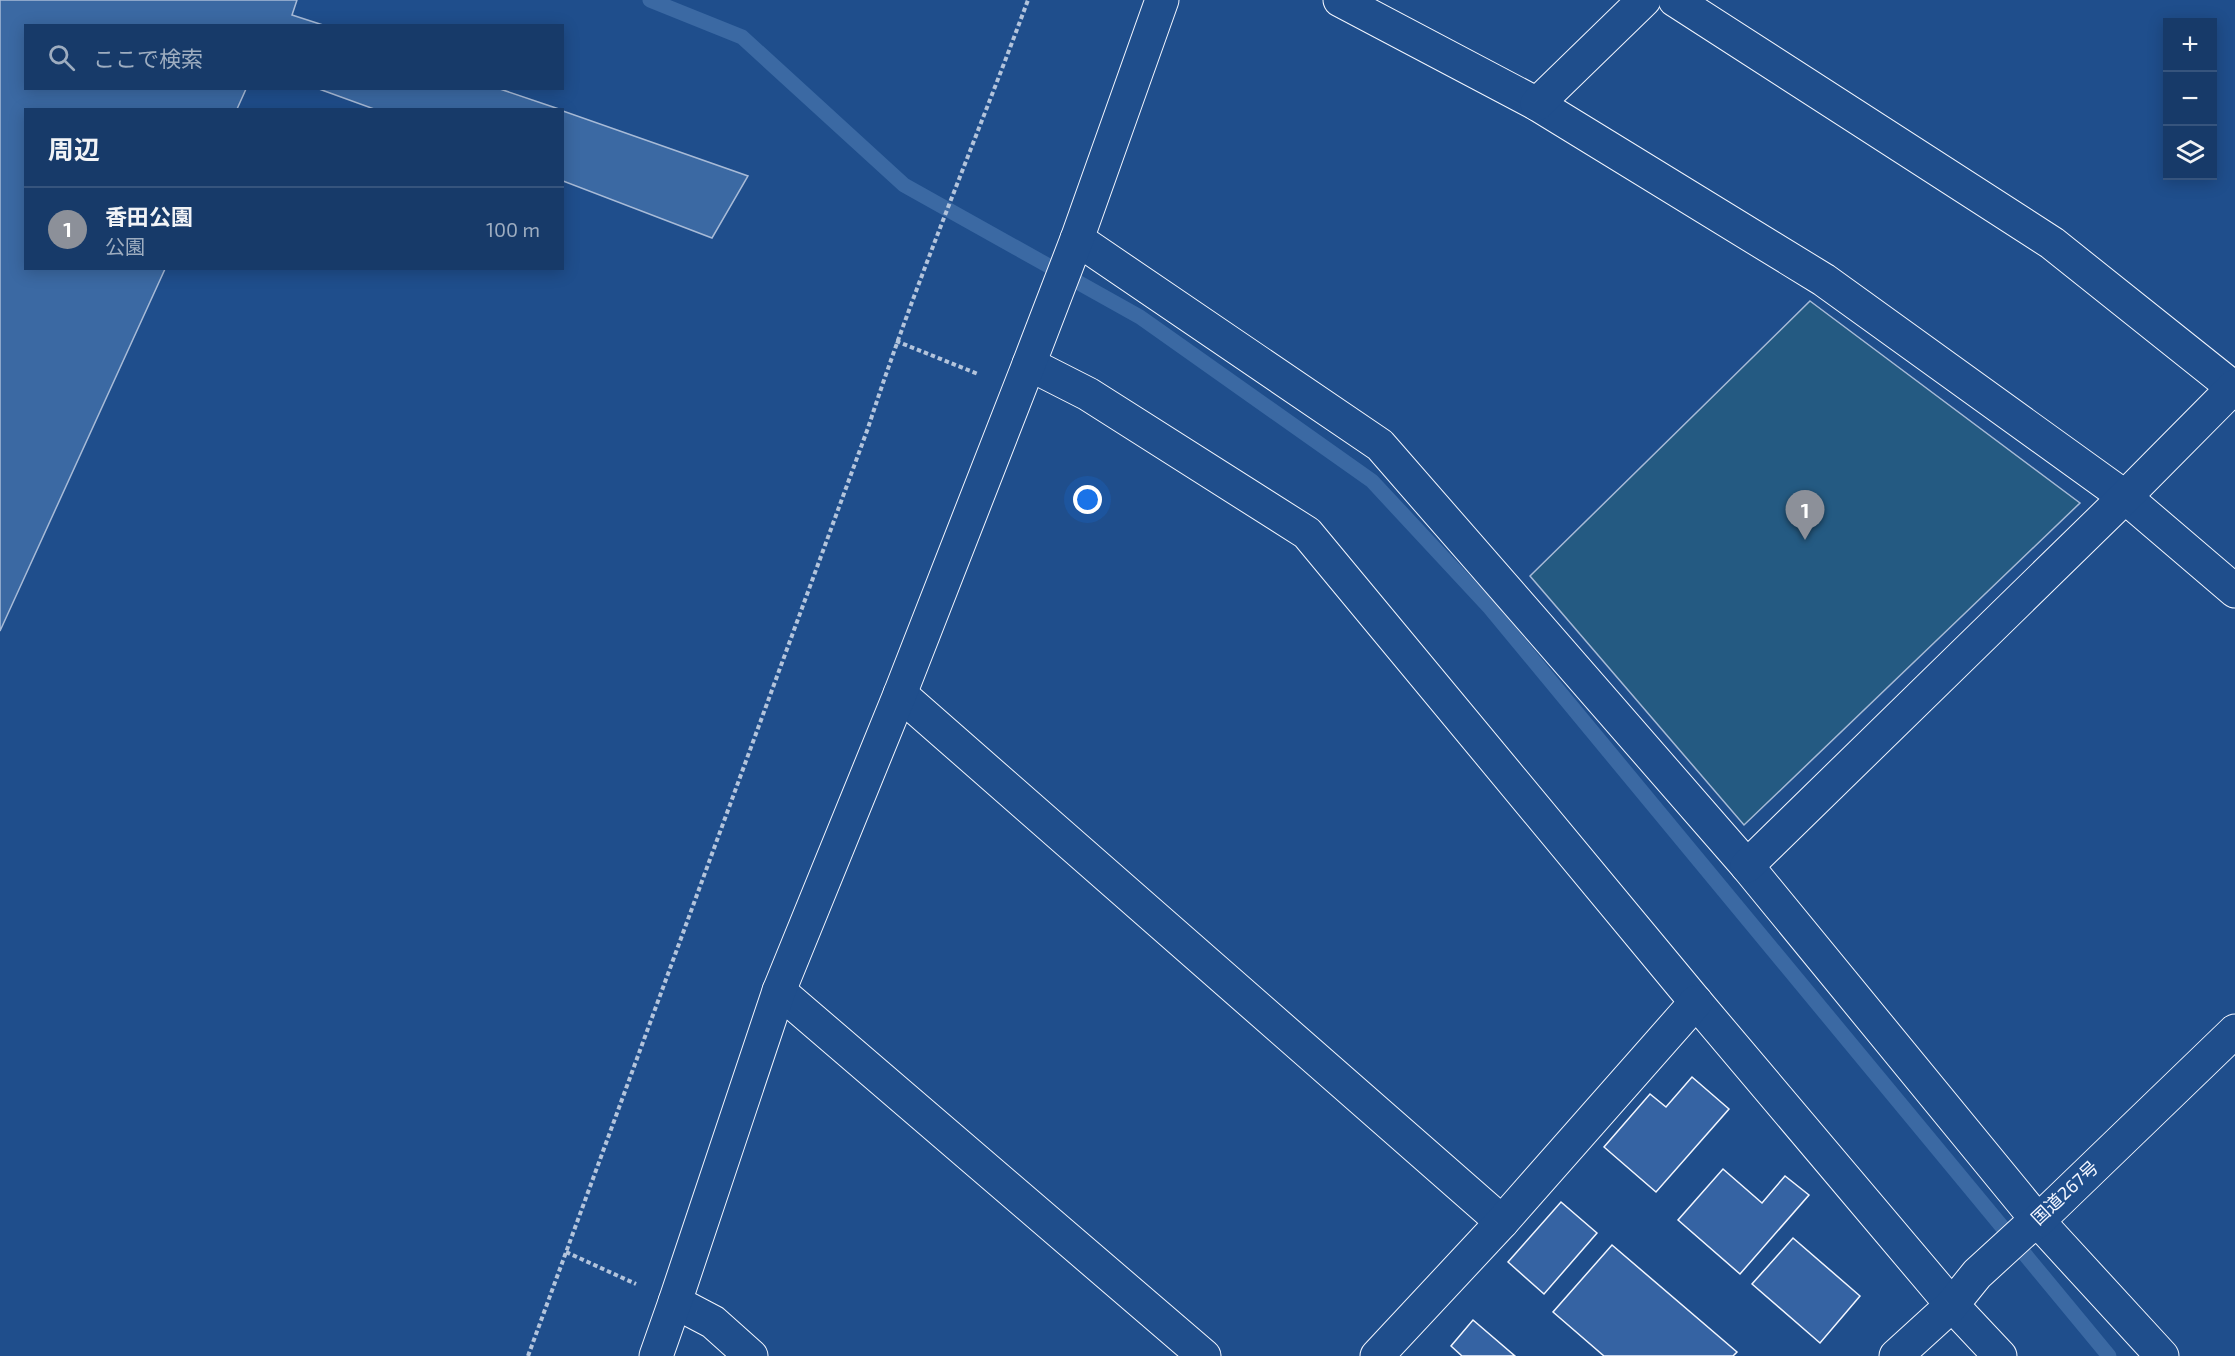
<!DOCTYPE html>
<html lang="ja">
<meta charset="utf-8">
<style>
:root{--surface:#173a69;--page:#244571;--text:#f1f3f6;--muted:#9eadc0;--line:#36547d;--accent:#8c9099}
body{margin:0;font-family:"Exo 2","Noto Sans JP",sans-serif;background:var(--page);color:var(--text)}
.controls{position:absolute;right:18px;top:18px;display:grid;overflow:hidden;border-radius:0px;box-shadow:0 3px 15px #0003}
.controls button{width:54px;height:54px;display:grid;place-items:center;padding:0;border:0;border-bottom:2px solid var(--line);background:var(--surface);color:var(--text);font:30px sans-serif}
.you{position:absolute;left:1088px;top:500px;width:21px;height:21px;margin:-15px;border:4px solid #fff;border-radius:50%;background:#1a73e8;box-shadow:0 0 0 9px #1a73e833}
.badge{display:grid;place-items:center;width:39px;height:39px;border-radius:50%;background:var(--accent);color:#fff;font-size:20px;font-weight:700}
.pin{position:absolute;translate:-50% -50px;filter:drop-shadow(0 2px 3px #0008)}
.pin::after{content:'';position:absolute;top:32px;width:21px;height:18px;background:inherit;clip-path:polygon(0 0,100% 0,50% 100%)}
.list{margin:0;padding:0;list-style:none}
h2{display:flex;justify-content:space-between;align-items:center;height:78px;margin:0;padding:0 24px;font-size:26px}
h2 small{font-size:20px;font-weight:400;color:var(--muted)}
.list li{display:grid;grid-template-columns:39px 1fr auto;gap:18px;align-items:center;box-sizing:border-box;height:84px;padding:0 24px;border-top:2px solid var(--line)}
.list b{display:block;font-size:22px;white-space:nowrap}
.list p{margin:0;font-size:20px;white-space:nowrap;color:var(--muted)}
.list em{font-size:20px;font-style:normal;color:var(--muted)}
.icon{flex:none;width:33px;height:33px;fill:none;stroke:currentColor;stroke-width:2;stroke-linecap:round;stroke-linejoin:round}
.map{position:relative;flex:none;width:2235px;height:1356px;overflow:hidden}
.search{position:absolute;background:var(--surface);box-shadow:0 3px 15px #0003;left:24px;top:24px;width:540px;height:66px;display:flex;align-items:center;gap:15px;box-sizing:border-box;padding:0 21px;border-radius:0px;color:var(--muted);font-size:22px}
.panel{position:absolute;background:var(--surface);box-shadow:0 3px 15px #0003;left:24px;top:108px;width:540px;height:162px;border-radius:0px}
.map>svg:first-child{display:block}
.green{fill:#245a82;stroke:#a8bbd7;stroke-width:1.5}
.water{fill:#3b69a3;stroke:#a8bbd7;stroke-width:1.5}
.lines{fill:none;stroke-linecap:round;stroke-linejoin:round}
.stream{stroke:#3b69a3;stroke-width:15}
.building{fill:#3563a3;stroke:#f2f6ff;stroke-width:1.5}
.street-casing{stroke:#f2f6ff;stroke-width:35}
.secondary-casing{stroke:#f2f6ff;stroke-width:35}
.highway-casing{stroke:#f2f6ff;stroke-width:35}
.path{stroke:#b3c4dc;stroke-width:4;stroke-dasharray:4.5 3;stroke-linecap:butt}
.street{stroke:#1f4e8c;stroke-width:33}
.secondary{stroke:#1f4e8c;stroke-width:33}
.highway{stroke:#1f4e8c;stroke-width:33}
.labels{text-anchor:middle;stroke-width:4.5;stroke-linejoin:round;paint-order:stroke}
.street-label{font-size:18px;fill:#f2f6ff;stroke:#1f4e8c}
</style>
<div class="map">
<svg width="2235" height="1356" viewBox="0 0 2235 1356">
<rect width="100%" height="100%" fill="#1f4e8c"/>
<polygon class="green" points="1810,301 2080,503 1744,825 1530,576"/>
<g class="water">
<polygon points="0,0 297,0 292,15 323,25 26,26 26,88 246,89 237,109 26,110 26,268 165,269 0,631"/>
<polygon points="319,89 500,89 559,109 374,109"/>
<polygon points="562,111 563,111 748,176 712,238 563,181"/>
</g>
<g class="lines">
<polyline class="stream" points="650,0 742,37 904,185 1140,317 1372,481 1490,608 2109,1356"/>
</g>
<g class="building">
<polygon points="1692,1077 1729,1109 1656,1192 1604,1147 1650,1094 1666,1107"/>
<polygon points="1723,1169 1762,1203 1785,1176 1809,1195 1740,1274 1678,1220"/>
<polygon points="1561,1202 1597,1233 1544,1294 1508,1262"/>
<polygon points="1793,1238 1860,1296 1820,1343 1752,1284"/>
<polygon points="1612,1245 1737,1352 1733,1356 1604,1356 1553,1312"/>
<polygon points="1473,1320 1515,1356 1462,1356 1451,1346"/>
</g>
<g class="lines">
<defs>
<g id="street">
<polyline points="1340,0 1537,104 1824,280 2125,497 2235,591"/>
<polyline points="1675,0 2052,243 2235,389"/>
<polyline points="1537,104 1644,0"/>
<polyline points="1077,239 1380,445 1747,866 2038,1221 2162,1356"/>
<polyline points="1029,364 1088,394 1307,533 1696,1002 1952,1305 2000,1356"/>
<polyline points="900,694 1502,1222"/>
<polyline points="1747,866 2125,497 2235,386"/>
<polyline points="779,991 1204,1356"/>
<polyline points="675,1302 713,1322 751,1356"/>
<polyline points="1377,1356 1502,1222 1696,1002"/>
</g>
<polyline id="secondary" points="656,1356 675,1302 779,991 900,694 1029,364 1077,239 1162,0"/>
<polyline id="highway" points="1896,1356 1952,1305 1977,1274 2024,1231 2038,1221 2235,1031"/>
</defs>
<use href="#street" class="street-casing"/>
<use href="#secondary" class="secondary-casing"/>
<use href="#highway" class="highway-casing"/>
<g class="path">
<polyline points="896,341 978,374"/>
<polyline points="566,1252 636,1284"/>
<path d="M528 1356 868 428C915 283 975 143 1028 0"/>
</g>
<use href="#street" class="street"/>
<use href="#secondary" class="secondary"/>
<use href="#highway" class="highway"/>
</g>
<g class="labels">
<g class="street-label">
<text transform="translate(2065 1193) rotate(-43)" y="6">国道267号</text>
</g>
</g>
</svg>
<div class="controls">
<button>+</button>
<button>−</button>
<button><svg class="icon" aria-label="layers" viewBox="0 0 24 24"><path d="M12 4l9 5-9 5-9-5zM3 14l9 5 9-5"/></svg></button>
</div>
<div class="you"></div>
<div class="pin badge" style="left:1805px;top:540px">1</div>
<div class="search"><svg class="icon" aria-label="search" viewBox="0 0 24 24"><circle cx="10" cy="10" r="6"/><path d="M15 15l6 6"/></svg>ここで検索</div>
<section class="panel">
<h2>周辺<small></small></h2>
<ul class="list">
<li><span class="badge">1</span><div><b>香田公園</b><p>公園</p></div><em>100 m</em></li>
</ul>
</section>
</div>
